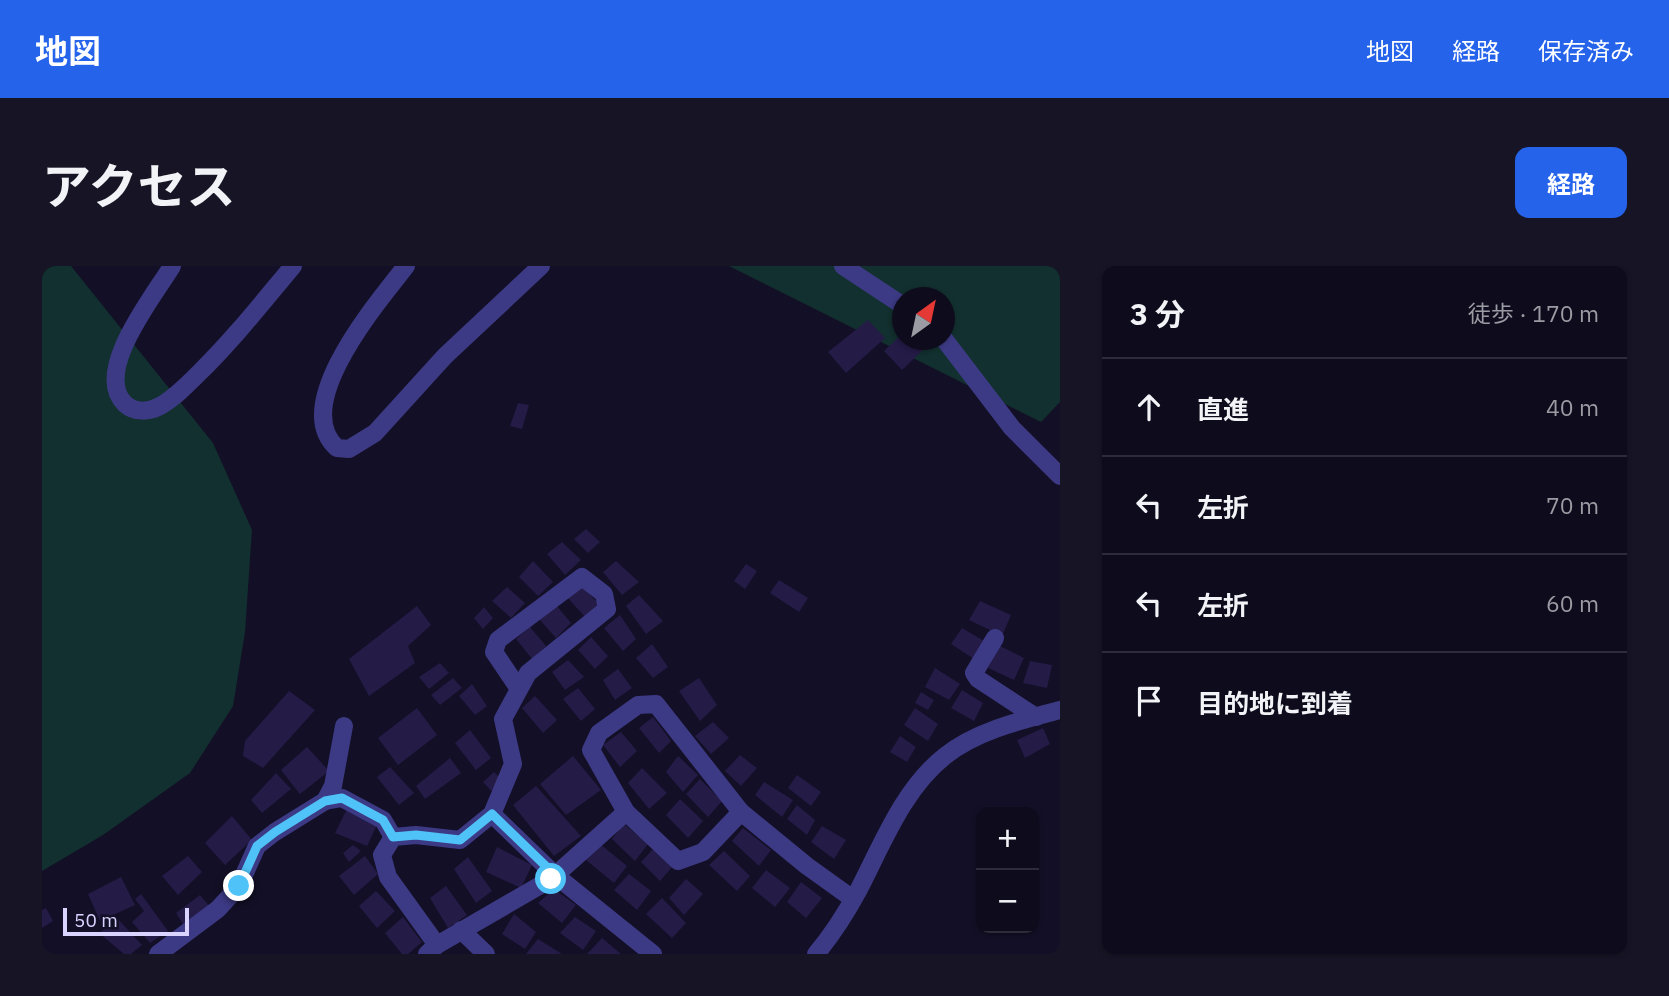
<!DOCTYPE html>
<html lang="ja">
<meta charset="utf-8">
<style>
:root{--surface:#0e0b1c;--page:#171425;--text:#f1f3f6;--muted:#9b9ba3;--line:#2e2b3b;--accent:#2563eb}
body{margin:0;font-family:"IBM Plex Sans","Noto Sans JP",sans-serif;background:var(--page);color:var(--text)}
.controls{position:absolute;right:21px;bottom:21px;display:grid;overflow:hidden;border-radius:14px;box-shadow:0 2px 5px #0004}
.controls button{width:63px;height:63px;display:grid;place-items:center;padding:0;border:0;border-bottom:2px solid var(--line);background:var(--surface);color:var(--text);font:35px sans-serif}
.compass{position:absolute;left:850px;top:21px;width:63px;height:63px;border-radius:50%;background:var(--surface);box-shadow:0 2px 5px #0004;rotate:33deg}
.scale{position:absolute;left:21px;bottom:18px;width:126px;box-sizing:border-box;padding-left:7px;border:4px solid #d9d4ff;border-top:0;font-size:19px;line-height:24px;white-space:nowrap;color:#d9d4ff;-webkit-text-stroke:5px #130f26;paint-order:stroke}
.stop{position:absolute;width:21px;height:21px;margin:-16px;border:5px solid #4fc3f7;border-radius:50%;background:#fff}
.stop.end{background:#4fc3f7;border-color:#fff;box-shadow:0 2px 7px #0008}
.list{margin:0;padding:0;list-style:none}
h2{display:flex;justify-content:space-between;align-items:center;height:91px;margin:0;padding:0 28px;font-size:30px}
h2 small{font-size:23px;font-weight:400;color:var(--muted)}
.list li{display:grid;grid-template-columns:46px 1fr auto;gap:21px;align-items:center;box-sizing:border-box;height:98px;padding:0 28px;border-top:2px solid var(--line)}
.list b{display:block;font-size:26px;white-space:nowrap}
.list em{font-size:23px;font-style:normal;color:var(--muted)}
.icon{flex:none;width:38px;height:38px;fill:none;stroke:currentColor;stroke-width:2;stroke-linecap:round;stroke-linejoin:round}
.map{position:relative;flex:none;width:1018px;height:688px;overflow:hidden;border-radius:14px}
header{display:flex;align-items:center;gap:42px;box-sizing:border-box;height:98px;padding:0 35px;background:var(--accent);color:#fff}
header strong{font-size:33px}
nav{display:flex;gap:38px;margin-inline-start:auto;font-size:24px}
.intro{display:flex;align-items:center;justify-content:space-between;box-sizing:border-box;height:168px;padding:0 42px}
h1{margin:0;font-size:49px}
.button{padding:18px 32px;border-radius:14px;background:var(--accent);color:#fff;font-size:24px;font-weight:700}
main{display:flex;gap:42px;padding:0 42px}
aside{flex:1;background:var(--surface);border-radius:14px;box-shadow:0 2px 5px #0004}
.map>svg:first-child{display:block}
.green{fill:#12302f;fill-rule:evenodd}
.building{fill:#241b47}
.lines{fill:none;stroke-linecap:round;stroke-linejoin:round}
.minor{stroke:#3d3a85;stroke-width:18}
.route{stroke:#4fc3f7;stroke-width:9}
</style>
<header>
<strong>地図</strong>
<nav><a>地図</a><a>経路</a><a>保存済み</a></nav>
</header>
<div class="intro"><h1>アクセス</h1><a class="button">経路</a></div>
<main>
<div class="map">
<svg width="1018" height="688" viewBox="0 0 1018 688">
<rect width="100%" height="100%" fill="#130f26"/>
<g class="green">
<polygon points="0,0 29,0 171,177 210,264 203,366 191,440 148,507 61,569 0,605"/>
<path d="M687 0H1018V136L999 156ZM860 32H902V74H860Z"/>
</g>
<g class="building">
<polygon points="826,54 843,72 804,107 786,86"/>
<polygon points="860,68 860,74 868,74 880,85 860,104 842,85"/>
<polygon points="476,137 487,139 480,163 468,160"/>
<polygon points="544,263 558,276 546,287 532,273"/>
<polygon points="520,276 539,294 523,309 505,288"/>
<polygon points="491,295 511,316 496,330 477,311"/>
<polygon points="574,295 597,316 580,329 561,306"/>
<polygon points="704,298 715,305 703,323 692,315"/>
<polygon points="737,314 766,332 757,346 728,327"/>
<polygon points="539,319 557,338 543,351 525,331"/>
<polygon points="465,321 483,337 469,352 450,335"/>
<polygon points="597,329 621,355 604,368 584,340"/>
<polygon points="938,335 969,349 960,370 927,354"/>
<polygon points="514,339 529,357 514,372 497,353"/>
<polygon points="375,340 389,359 366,380 373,397 327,430 307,393"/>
<polygon points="442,341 451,352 441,363 432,352"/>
<polygon points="578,349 594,373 581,385 562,362"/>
<polygon points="488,361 504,380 491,394 474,373"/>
<polygon points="920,362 942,375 932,393 909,378"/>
<polygon points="549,371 566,390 553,403 536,384"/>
<polygon points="610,378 626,401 611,412 594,392"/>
<polygon points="958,380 982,392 972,414 946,402"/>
<polygon points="526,394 542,411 523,424 510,406"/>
<polygon points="988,395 1010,399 1005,422 981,417"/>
<polygon points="398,397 407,407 387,423 377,411"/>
<polygon points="893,402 918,418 907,434 883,421"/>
<polygon points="576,403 590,422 573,434 561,414"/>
<polygon points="411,412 420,422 398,439 389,429"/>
<polygon points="657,412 675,439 658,455 637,425"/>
<polygon points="430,418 445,440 433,449 417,430"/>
<polygon points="536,422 553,443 539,455 521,433"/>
<polygon points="920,424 941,437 932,455 909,442"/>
<polygon points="247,425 273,444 221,502 201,490 203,475"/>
<polygon points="879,426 892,434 886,444 873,437"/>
<polygon points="493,430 515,454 501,467 480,442"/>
<polygon points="375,442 395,469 356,499 336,472"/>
<polygon points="873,442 896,458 886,475 862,459"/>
<polygon points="611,451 629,475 617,487 597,462"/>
<polygon points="671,456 687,472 669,488 653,470"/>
<polygon points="1001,462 1008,478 983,492 975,474"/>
<polygon points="428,464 449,492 434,504 413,477"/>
<polygon points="579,466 595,485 578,501 561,479"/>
<polygon points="858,470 874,481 865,496 848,486"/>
<polygon points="265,481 287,505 258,528 239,504"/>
<polygon points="698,489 715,502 699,520 683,505"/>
<polygon points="531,490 559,524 524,549 498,518"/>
<polygon points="636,490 656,509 641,526 624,506"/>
<polygon points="408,492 419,507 383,533 374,520"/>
<polygon points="348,501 372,527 357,539 335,511"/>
<polygon points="600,502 625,527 607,543 586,517"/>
<polygon points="452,506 460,514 449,525 441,516"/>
<polygon points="234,507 249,523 220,547 209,534"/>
<polygon points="755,509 779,526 769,540 746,522"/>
<polygon points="658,513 680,535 666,551 644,528"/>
<polygon points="722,516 751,534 740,551 713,529"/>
<polygon points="494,520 539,570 512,590 471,539"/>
<polygon points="638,533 661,555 646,572 624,549"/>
<polygon points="755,539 773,554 765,569 745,553"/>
<polygon points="305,543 336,557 325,580 293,567"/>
<polygon points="190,550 210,574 183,599 163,577"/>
<polygon points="582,558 606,578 593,595 570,573"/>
<polygon points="780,560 804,574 792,593 769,576"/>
<polygon points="701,562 729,584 717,600 690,575"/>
<polygon points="558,578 585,600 572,617 544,594"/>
<polygon points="311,579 319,585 307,596 301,587"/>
<polygon points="455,581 490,599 479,622 444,606"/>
<polygon points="612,582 631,600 618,615 599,596"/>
<polygon points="682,585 708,610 695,625 667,599"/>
<polygon points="146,590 160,606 136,629 120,610"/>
<polygon points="323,590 336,608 312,629 297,610"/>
<polygon points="426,591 450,625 434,637 412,603"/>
<polygon points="724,604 748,622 733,641 710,622"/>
<polygon points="587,608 609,625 595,644 572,624"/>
<polygon points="79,611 93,639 58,655 46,628"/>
<polygon points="644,613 661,628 642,649 627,632"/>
<polygon points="759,616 780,632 764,652 745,636"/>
<polygon points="404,620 425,649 406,662 388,632"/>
<polygon points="512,623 534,639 520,657 496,637"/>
<polygon points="334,625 353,645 335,662 317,640"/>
<polygon points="99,628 126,665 108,677 90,656 102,645 93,633"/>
<polygon points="158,629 170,643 144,663 134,647"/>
<polygon points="620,632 644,657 630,672 604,648"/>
<polygon points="4,642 11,655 0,662 0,644"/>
<polygon points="472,648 494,666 483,683 460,668"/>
<polygon points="361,651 380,676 366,688 360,688 343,667"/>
<polygon points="533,651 554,665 541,684 518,667"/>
<polygon points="76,653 100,679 89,688 82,688 57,667"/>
<polygon points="560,672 579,688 545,688"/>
<polygon points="496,673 520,688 484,688"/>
</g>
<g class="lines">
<g class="minor">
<path d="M130 0C112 30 50 106 83 138 93 147 107 146 118 140 132 132 144 120 155 109 190 75 220 37 251 0"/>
<path d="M364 0C336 36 247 139 295 182L307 183 333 167 403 90 499 0"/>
<polyline points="801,0 860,39"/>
<polyline points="902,73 970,162 1018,210"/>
<polyline points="953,372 932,407 936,413 994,451"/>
<polyline points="283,535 300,532 341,554 351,571"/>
<polyline points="699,546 661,586 636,595 584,546 549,484 557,467 596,439 614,438 699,546 765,600 811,633"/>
<polyline points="450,548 513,609 611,688"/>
<polyline points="419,664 444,688"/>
<polyline points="395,679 346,611 340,589 351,571 374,569 418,574 450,548 471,498 461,453 486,407 565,343 562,328 540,311 456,374 452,386 477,423"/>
<polyline points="116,688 176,643 197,620 215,580 233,566 283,535 291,520 302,460"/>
<polyline points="385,688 395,679 509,613 584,546"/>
<path d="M774 688C790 669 804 647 816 625 840 579 861 523 903 490 934 465 980 454 1018 444"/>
</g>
</g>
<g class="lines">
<polyline class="route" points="197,620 215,580 233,566 283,535 300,532 341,554 351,571 374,569 418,574 450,548 513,609 509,613"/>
</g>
</svg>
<div class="controls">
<button>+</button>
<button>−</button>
</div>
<svg class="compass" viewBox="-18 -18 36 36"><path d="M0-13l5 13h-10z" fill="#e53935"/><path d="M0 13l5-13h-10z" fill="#9b9ba3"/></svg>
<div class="scale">50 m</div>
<div class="stop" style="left:509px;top:613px"></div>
<div class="stop end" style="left:197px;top:620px"></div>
</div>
<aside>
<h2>3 分<small>徒歩 · 170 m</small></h2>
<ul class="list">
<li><svg class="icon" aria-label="ahead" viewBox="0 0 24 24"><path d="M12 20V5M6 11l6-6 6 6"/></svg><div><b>直進</b></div><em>40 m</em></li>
<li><svg class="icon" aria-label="left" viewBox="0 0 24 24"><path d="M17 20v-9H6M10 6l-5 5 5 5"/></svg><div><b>左折</b></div><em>70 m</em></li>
<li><svg class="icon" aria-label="left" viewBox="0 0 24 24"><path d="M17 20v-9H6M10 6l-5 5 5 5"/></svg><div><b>左折</b></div><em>60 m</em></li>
<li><svg class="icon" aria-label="arrive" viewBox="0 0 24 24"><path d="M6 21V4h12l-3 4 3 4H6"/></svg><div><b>目的地に到着</b></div></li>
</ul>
</aside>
</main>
